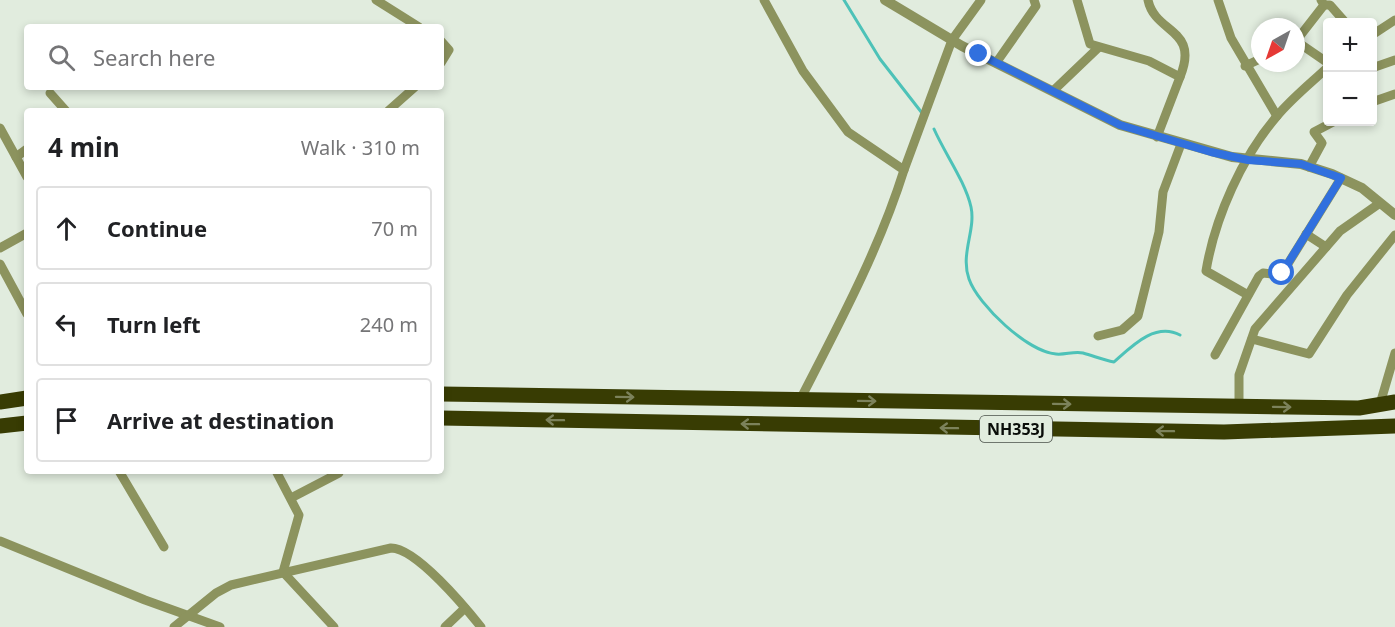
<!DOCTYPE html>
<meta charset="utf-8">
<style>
:root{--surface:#fff;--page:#f2f2f2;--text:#202124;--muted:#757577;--line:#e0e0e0}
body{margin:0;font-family:"Noto Sans",sans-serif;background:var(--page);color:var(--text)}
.controls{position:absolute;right:18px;top:18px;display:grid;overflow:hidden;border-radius:6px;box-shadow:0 3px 9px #0003}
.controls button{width:54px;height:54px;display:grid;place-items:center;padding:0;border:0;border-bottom:2px solid var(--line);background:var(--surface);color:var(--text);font:30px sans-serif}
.compass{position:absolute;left:1251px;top:18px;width:54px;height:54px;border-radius:50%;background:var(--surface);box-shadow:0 3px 9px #0003;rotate:220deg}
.stop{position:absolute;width:18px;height:18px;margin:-14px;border:4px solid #3170de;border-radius:50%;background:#fff}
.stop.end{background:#3170de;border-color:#fff;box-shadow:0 2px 6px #0008}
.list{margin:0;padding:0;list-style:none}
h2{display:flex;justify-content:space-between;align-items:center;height:78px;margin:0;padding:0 24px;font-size:26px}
h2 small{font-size:20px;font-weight:400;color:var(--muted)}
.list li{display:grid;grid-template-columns:39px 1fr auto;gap:18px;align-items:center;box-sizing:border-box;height:84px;margin:0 12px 12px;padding:0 12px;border:2px solid var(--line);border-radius:6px}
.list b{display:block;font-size:22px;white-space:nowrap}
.list em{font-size:20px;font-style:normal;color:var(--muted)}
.icon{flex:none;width:33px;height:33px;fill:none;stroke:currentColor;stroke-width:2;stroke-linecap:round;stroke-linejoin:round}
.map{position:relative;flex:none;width:1395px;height:627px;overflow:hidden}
.search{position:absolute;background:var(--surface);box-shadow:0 3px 9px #0003;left:24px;top:24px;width:420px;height:66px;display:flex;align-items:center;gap:15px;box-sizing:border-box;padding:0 21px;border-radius:6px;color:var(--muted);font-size:22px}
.panel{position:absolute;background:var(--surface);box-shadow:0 3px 9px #0003;left:24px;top:108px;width:420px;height:366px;border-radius:6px}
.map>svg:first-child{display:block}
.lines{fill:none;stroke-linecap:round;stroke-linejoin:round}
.stream{stroke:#4dc2b8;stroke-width:3}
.minor{stroke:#8c935e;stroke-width:9}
.tertiary{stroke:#8c935e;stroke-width:10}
.trunk{stroke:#383c03;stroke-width:15}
.oneway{stroke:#7c825b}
.route{stroke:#3170de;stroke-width:8}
.labels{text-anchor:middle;stroke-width:5;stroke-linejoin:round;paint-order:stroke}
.shield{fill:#e1ecde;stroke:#4a5049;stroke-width:1.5}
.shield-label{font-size:16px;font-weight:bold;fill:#0a0d09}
</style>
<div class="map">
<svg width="1395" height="627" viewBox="0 0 1395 627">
<rect width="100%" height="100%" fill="#e1ecde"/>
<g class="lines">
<g class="stream">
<polyline points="844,0 880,59 922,113"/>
<path d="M934 129C945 154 965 181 971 207 976 230 960 254 969 279 978 305 1028 352 1056 354 1065 355 1074 351 1083 353 1094 356 1103 360 1114 362 1132 346 1155 322 1180 335"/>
</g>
<g class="minor">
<polyline points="376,0 419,27"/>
<path d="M764 0 803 71 848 132 904 170C879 250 838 326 800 400"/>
<polyline points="1077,0 1090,44 1149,61 1180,77 1157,137"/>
<path d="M1148 0C1155 34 1200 28 1180 77"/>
<polyline points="1218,0 1231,38 1277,116"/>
<polyline points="1321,0 1324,5 1296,41 1328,63"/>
<polyline points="1324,5 1330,5 1345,22"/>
<polyline points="1372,35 1395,20"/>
<polyline points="441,41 449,50 441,63"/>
<polyline points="996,63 1036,6 1034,0"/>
<polyline points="1245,66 1260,59"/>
<polyline points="1372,68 1395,60"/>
<polyline points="1053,91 1098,48"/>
<polyline points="50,93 66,111"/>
<polyline points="1372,102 1395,94"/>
<polyline points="388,111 415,87"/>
<polyline points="0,128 27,177"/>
<polyline points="16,157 27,149"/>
<polyline points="1309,167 1322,143 1314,132 1333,122"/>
<polyline points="904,170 952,40 981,0"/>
<polyline points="1306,234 1326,247"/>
<polyline points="0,248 27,233"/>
<polyline points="0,264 27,314"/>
<path d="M1248 295 1206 271C1215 217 1242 157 1277 116 1292 98 1311 83 1328 67"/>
<polyline points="1098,336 1122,330 1138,316 1159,232 1163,192 1181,144"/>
<polyline points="1252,339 1309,354 1347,295 1395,235"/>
<polyline points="1215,355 1259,276 1263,273 1281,275 1341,178"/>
<polyline points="1380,404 1395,353"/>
<polyline points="1239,406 1239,375 1255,329 1340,231 1380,203"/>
<polyline points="119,471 164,547"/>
<polyline points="276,471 299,515 283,572 334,627"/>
<polyline points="291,498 339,473"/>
<polyline points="0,541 145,600 220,627"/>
<path d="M174 627 216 593 231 585 391 548C416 548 465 607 481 627"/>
<polyline points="445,627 465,608"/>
</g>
<polyline class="tertiary" points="885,0 962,46 1120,125 1232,157 1301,164 1332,174 1362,188 1395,215"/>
<g class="trunk">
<polyline points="441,394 1359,408 1395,402"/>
<polyline points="0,402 27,398"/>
<polyline points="441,418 1224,432 1395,426"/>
<polyline points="0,426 27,423"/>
</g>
</g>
<defs><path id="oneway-shaft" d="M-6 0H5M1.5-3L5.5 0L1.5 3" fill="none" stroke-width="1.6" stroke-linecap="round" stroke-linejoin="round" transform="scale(1.5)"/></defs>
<g class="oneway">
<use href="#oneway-shaft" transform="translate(625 397) rotate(1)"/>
<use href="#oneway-shaft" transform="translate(867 401) rotate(1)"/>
<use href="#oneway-shaft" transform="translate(1062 404) rotate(1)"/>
<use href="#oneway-shaft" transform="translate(1282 407) rotate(1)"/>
<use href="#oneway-shaft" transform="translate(555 420) rotate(-179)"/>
<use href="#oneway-shaft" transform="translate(750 424) rotate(-179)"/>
<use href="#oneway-shaft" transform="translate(949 428) rotate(-179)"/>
<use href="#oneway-shaft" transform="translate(1165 431) rotate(-179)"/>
</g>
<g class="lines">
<polyline class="route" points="979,54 1120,125 1211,152 1248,160 1301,164 1341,178 1282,273"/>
</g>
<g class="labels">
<rect class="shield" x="980" y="416" width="72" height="26" rx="4.5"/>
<g class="shield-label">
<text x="1016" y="435">NH353J</text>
</g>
</g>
</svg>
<div class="controls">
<button>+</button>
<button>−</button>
</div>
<svg class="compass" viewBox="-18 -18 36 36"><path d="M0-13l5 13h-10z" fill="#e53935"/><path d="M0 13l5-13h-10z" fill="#757577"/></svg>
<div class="stop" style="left:1282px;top:273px"></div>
<div class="stop end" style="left:979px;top:54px"></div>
<div class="search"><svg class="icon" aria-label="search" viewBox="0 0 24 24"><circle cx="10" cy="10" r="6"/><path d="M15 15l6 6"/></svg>Search here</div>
<section class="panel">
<h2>4 min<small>Walk · 310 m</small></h2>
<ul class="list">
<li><svg class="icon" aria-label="ahead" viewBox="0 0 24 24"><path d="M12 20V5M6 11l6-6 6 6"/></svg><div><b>Continue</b></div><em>70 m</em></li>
<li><svg class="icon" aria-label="left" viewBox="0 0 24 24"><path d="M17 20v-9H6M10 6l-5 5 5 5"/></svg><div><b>Turn left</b></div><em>240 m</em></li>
<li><svg class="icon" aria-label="arrive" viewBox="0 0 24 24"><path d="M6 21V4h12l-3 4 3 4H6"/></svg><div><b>Arrive at destination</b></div></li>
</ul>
</section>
</div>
